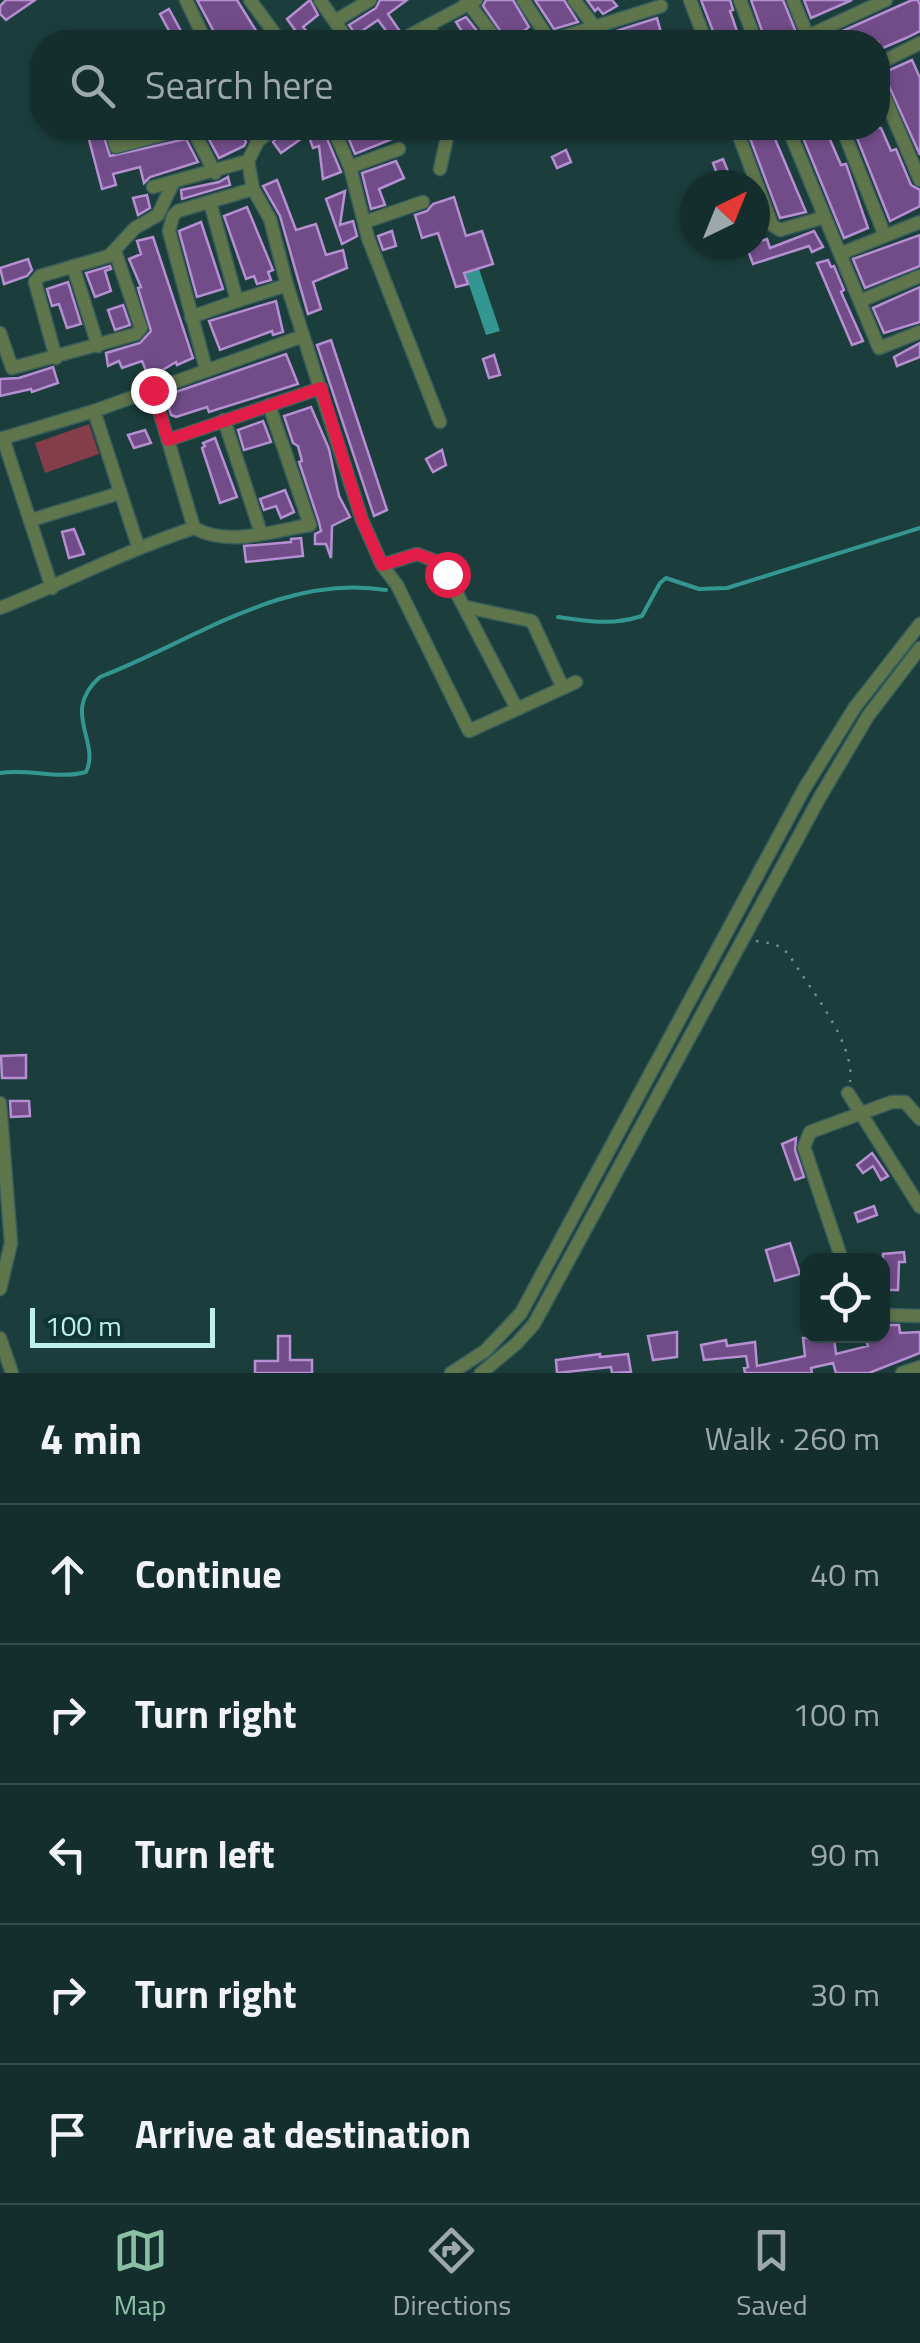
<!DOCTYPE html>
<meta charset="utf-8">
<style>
:root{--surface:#142e2d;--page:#1d3635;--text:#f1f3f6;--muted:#9da8aa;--line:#334a49;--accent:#8abfa5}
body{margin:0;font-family:"Titillium Web",sans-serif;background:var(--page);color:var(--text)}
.controls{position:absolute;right:30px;bottom:30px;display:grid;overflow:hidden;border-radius:20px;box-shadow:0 2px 8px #0004}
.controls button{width:90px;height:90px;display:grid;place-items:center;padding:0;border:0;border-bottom:2px solid var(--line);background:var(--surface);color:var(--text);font:50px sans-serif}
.compass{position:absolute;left:680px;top:170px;width:90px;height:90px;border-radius:50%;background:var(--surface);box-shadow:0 2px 8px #0004;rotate:43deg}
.scale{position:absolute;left:30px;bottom:25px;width:185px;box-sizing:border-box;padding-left:10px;border:5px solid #bef0ec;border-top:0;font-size:28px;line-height:35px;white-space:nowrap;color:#bef0ec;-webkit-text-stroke:8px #0f3432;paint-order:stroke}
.stop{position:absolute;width:30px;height:30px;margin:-22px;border:8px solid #e11d48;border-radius:50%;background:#fff}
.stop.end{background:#e11d48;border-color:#fff;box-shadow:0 2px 10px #0008}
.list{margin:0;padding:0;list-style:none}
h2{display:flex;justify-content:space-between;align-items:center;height:130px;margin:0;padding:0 40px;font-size:42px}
h2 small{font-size:32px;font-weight:400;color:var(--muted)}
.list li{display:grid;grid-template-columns:65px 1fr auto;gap:30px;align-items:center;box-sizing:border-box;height:140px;padding:0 40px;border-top:2px solid var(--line)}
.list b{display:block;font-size:38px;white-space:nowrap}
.list em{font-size:32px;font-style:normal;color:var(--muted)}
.icon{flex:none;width:55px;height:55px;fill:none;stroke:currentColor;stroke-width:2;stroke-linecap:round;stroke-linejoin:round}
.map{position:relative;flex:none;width:920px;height:1373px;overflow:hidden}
.search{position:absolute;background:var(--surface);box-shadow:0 2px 8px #0004;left:30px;right:30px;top:30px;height:110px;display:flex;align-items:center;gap:25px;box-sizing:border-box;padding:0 35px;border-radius:40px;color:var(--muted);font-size:38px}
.sheet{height:830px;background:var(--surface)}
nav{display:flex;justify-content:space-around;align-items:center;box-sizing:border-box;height:140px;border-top:2px solid var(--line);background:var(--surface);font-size:28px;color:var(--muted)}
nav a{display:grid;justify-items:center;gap:5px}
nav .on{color:var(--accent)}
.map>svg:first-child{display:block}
.green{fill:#843d4a}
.water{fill:#339691}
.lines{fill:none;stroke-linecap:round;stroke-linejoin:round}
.stream{stroke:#339691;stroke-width:4}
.building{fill:#714c89;stroke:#b58fd1;stroke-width:2.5}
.minor-casing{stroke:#385e5c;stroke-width:15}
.path{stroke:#67918e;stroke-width:2.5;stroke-dasharray:2.5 8;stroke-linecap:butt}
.minor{stroke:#5f754b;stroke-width:12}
.route{stroke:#e11d48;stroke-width:12}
</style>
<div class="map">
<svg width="920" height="1373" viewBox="0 0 920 1373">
<rect width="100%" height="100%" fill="#1b3e3c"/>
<polygon class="green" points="89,424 99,454 45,473 35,443"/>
<polygon class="water" points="477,263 500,331 486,335 463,267"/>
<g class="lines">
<g class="stream">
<path d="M558 617C590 621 610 626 642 616L660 583 666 578 699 589 727 588 920 528"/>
<path d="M0 773C29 768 57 780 86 772 101 741 60 712 100 677 192 642 283 573 386 590"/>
</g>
</g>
<g class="building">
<polygon points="6,0 35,0 6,20 0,14 0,6"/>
<polygon points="197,0 237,0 263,42 216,42 214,32"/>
<polygon points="310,0 318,15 303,27 316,42 298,42 290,33 295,30 287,19"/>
<polygon points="380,0 407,0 388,14 399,30 390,36 378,20 356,35 349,25 376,8"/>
<polygon points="486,0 513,0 529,27 516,37 520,42 508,42 483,6"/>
<polygon points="535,0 564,0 578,22 554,29"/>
<polygon points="587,0 612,0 617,6 603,14 598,8 595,11"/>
<polygon points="701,0 730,0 733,10 730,11 738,34 716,39"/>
<polygon points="751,0 783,0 800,42 766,42"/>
<polygon points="804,0 852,0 811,18"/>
<polygon points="912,0 918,0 920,5 920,31 906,38 878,50 878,42 818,42"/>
<polygon points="169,9 187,42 175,42 160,14"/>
<polygon points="466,17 481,36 472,42 450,42 463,33 456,22"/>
<polygon points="657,18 662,36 633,42 581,42"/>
<polygon points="912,60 920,78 920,155 883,73"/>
<polygon points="86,128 101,128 110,156 186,139 198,162 150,177 144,183 140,167 113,174 116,185 102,189"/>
<polygon points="203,128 238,128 246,142 244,146 219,158"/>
<polygon points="285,128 316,128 317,132 323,129 341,172 323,179 319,146 313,148 308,134 281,153 273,142"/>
<polygon points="376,128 399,128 402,135 355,154 348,137"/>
<polygon points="770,128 778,128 781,137 775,139 806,212 780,218 748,133"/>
<polygon points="799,128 825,128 841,165 846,164 868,228 844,238"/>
<polygon points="853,128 881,128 891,151 896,149 911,185 920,190 920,206 890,221"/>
<polygon points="566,150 571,162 557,168 552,157"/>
<polygon points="723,159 727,169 733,185 721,185 713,163"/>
<polygon points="396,161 404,178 379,189 385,205 371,209 362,173"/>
<polygon points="228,177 230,185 182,199 181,190 219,182"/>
<polygon points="277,180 296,230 316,224 326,255 343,250 347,268 313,282 321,309 308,314 280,216 263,186"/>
<polygon points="345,191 340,225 353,221 357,236 342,244 326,199"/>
<polygon points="147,195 150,208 138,215 133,198"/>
<polygon points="454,197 466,236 482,231 493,264 464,273 468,284 456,287 438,233 422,238 415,215 427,211 433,204"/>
<polygon points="247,207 273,270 268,272 271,280 257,284 254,276 246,279 224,216"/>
<polygon points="201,222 223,289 197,297 179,231"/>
<polygon points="392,231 396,246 383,250 378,236"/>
<polygon points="814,231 823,247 812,252 809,246 753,264 746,245 767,239 770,248"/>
<polygon points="920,235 920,266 865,288 853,259"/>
<polygon points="153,237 193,358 177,365 176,362 149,378 142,361 122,368 119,361 108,366 106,353 140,343 151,331 138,288 141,287 129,259 141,254 137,241"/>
<polygon points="28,259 32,270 27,276 4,284 0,268"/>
<polygon points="828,260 831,267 834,266 844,290 841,292 863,341 852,345 817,263"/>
<polygon points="110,266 111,269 105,271 111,291 95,297 86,273"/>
<polygon points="68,282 81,324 67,328 59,304 52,306 47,289"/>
<polygon points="920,287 920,322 884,333 873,308"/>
<polygon points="276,301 283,332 273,335 272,331 220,350 209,321"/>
<polygon points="123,305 130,325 115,330 108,310"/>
<polygon points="331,340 387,510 374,516 317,345"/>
<polygon points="920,343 920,357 897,366 894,357"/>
<polygon points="286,354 298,384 209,412 207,407 176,417 171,415 166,397 173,393"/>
<polygon points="494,355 500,375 489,378 483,359"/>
<polygon points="53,367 58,383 32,392 31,389 0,396 0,379 19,378"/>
<polygon points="311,407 329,449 339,496 350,517 332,526 331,558 326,544 315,544 315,534 321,531 319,522 299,462 302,461 298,446 293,443 284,416"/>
<polygon points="263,421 271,442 244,450 238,430"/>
<polygon points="145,430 151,443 134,448 128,435"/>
<polygon points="215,438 237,497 220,503 202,448 205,446 203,443"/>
<polygon points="442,450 446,465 433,472 426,459"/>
<polygon points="285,490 294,512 281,518 276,506 264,510 260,499"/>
<polygon points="74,529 84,554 69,558 62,532"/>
<polygon points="301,538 303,556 246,562 244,546 291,542 291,539"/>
<polygon points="26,1055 26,1078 2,1078 1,1056"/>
<polygon points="10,1101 29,1101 30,1116 11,1117"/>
<polygon points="796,1138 795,1150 804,1177 795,1180 782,1144"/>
<polygon points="872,1153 888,1176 881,1180 873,1166 863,1173 857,1165"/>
<polygon points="874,1206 877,1215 858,1222 855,1213"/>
<polygon points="790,1243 800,1274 775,1281 766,1250"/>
<polygon points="904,1252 905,1262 899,1262 898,1290 883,1290 883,1254"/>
<polygon points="882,1325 899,1325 900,1333 920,1332 920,1353 869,1373 836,1373 833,1363 811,1368 812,1373 745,1373 744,1368 748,1367 746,1356 704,1360 701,1345 726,1340 727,1346 755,1342 757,1366 805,1356 803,1338 834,1338 836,1354 868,1346 866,1341 882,1336"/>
<polygon points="677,1332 677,1357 653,1360 648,1336"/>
<polygon points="278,1336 290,1336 290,1360 312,1360 312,1373 255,1373 255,1361 278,1361"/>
<polygon points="600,1354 600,1357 628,1354 631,1372 612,1373 611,1367 557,1373 556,1360"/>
</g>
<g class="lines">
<defs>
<g id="minor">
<polyline points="186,0 206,42"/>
<polyline points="250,0 281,42"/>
<polyline points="320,0 349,42"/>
<polyline points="466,0 498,42"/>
<polyline points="523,0 550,41"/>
<polyline points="574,0 595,27"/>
<polyline points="690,0 706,42"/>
<polyline points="740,0 756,42"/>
<polyline points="793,0 809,39"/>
<polyline points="335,21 370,0"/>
<polyline points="429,27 438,42"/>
<polyline points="808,36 886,0"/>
<polyline points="397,42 476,0"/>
<polyline points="547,42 661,6"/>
<polyline points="878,64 920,43"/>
<polyline points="878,82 920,180"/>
<polyline points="111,128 116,147 187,128"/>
<polyline points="192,128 215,173"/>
<polyline points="251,128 258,141"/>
<polyline points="333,128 350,167 368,238 440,422"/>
<polyline points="736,128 772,225 780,230 825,217"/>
<polyline points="788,128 879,348 920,332"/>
<polyline points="842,128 885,236"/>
<polyline points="248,161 253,189 270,219 287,285 362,520 382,565 397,585 469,731 576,682"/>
<polyline points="350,167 399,149"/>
<polyline points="440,169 447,137 441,128"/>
<polyline points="153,187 248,161 258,141 275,128"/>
<polyline points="210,202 237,301 287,285"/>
<polyline points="365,222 423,202"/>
<polyline points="842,253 920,222"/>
<polyline points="73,266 98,346"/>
<polyline points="860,301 920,276"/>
<polyline points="191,317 237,301"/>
<polyline points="0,333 12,368 136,334 141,328 115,251"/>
<polyline points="56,358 35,282 40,276 109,256 135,228 158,215 172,185"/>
<polyline points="206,369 169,231 173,216 178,211 253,189"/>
<path d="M153 390 194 528C229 547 272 531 310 525L269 405"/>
<polyline points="94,411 138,546"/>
<polyline points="224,420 261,533"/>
<polyline points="3,438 52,588"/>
<polyline points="0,439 94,411 303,336"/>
<polyline points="168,440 321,388"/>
<polyline points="31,520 120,493"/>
<polyline points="382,565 417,554 441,563 517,709"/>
<polyline points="466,607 532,621 563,688"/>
<path d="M0 608C66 582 127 550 194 528"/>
<polyline points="848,1093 920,1207"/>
<polyline points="0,1103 11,1243 0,1289"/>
<polyline points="842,1260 804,1147 810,1132 892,1102 905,1102 920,1119"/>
<polyline points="882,1315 920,1316"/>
<polyline points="0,1338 12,1373"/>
<polyline points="451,1373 485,1351 521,1313 804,789 855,707 920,624"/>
<polyline points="481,1373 516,1344 534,1324 820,797 868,716 920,648"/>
<polyline points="902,1373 920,1367"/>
</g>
</defs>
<use href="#minor" class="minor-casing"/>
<path class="path" d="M756 941 775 944 788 953C808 987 856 1043 850 1082"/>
<use href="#minor" class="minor"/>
</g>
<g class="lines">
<polyline class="route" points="153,390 168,440 321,388 362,520 382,565 417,554 441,563 447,574"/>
</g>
</svg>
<div class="controls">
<button><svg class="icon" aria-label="locate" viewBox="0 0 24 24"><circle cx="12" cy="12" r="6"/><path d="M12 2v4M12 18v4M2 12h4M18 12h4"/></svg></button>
</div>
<svg class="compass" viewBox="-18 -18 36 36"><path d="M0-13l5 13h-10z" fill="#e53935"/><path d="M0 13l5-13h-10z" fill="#9da8aa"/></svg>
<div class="scale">100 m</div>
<div class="stop" style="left:447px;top:574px"></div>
<div class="stop end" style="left:153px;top:390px"></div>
<div class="search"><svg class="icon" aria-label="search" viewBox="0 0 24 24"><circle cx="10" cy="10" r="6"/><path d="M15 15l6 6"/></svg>Search here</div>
</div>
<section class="sheet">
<h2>4 min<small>Walk · 260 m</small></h2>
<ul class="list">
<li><svg class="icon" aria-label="ahead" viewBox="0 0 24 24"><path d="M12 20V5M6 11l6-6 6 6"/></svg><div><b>Continue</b></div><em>40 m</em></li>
<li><svg class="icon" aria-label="right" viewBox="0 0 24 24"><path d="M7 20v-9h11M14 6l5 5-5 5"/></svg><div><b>Turn right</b></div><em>100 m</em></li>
<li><svg class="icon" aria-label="left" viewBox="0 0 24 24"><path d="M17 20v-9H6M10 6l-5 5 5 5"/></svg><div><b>Turn left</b></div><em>90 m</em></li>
<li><svg class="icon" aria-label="right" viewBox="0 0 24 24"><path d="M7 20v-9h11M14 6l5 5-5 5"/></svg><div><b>Turn right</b></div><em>30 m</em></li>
<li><svg class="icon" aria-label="arrive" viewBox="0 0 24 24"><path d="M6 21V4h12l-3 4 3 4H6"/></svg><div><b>Arrive at destination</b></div></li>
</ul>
</section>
<nav>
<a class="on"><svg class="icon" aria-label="map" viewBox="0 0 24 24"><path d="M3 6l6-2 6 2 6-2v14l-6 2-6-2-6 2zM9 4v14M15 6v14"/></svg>Map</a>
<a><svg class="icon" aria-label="directions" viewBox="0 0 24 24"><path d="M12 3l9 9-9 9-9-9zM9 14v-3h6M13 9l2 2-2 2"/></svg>Directions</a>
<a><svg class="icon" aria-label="saved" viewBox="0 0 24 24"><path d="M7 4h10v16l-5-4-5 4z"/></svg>Saved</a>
</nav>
